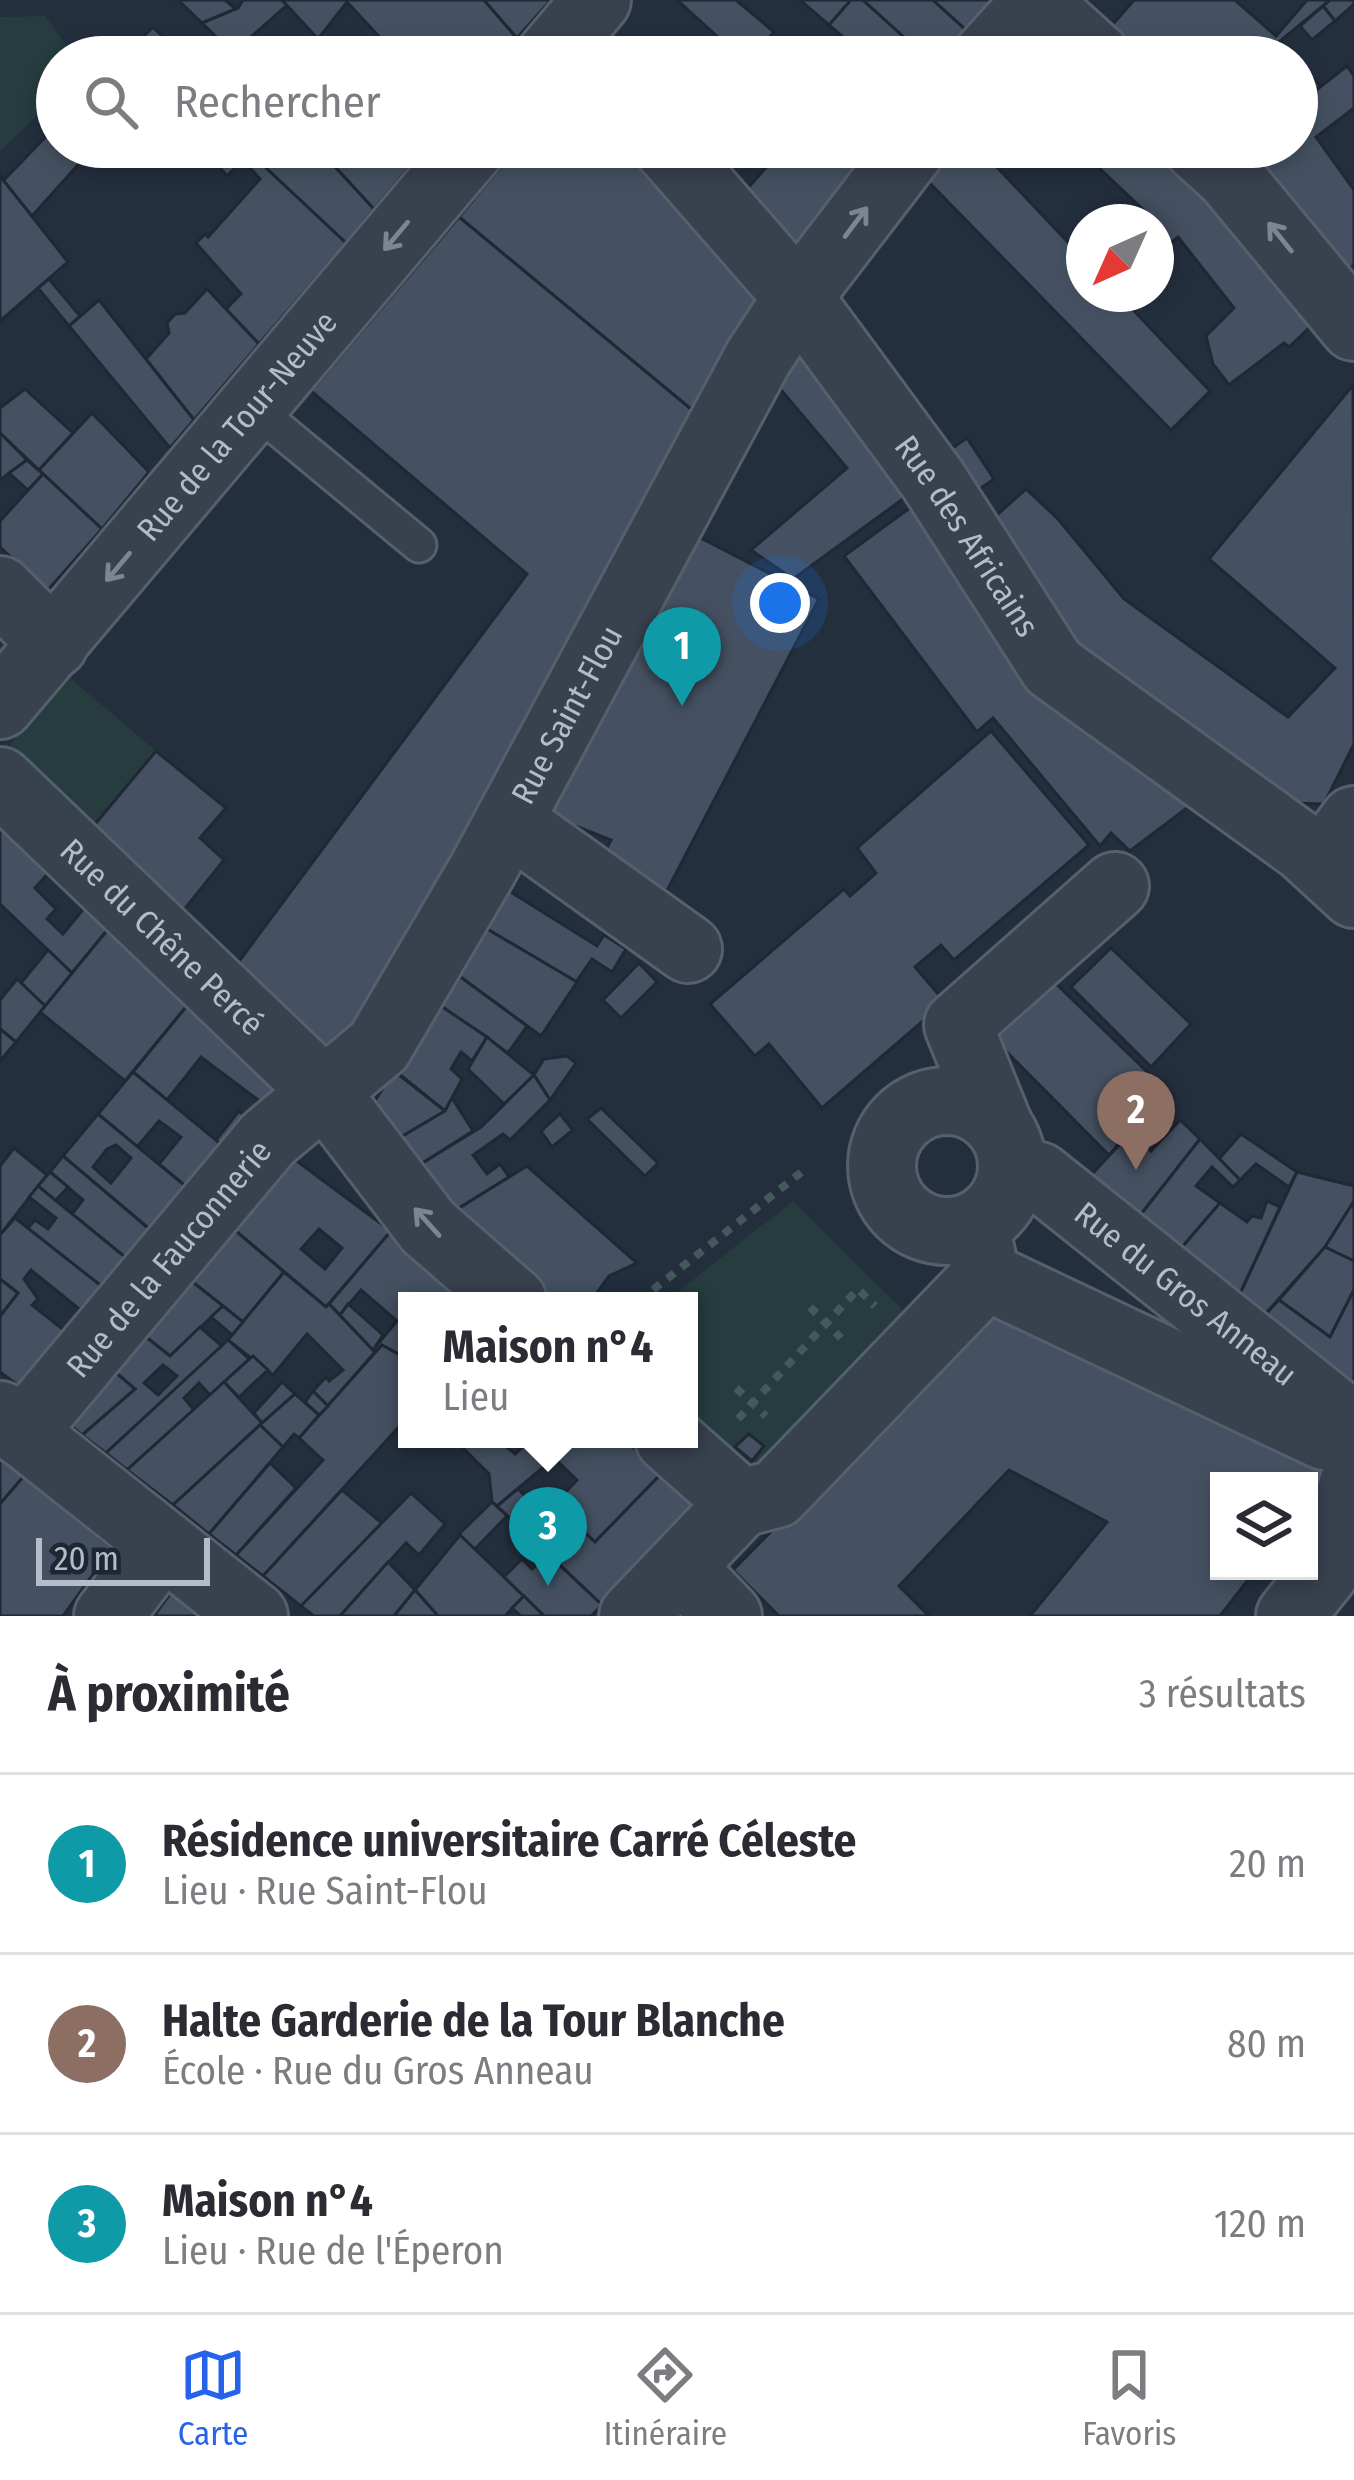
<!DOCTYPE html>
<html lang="fr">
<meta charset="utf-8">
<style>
:root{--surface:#fff;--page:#f7f7f7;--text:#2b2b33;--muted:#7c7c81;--line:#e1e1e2;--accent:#2563eb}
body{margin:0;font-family:"Fira Sans Condensed",sans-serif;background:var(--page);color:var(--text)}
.controls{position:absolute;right:36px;bottom:36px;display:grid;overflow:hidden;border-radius:0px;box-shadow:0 6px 18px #0003}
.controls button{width:108px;height:108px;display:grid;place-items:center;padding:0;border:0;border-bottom:3px solid var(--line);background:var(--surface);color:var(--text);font:60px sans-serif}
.compass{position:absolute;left:1066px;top:204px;width:108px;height:108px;border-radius:50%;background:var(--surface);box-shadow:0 6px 18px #0003;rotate:225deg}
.scale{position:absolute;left:36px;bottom:30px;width:174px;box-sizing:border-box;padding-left:12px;border:6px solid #b4bcc9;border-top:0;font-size:33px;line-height:42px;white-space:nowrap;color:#b4bcc9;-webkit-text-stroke:9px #1d2633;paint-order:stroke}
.you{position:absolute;left:780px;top:603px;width:42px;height:42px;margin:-30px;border:9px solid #fff;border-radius:50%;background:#1a73e8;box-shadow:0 0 0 18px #1a73e833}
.badge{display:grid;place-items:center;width:78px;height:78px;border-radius:50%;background:var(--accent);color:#fff;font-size:39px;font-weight:700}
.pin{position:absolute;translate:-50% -99px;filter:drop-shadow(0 3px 6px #0008)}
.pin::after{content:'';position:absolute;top:63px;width:42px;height:36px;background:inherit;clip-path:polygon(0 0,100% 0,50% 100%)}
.popup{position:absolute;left:398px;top:1292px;width:300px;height:156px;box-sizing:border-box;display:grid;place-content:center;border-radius:0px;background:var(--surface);filter:drop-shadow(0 3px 9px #0005);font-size:39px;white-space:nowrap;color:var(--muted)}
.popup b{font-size:45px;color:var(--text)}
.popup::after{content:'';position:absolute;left:50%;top:100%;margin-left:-24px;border:24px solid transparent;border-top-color:var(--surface)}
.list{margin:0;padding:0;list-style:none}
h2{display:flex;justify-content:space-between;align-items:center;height:156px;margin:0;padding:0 48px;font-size:51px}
h2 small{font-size:39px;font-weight:400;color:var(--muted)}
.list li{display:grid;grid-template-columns:78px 1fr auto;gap:36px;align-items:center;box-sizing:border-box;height:180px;padding:0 48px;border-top:3px solid var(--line)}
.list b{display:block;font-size:45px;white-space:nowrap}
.list p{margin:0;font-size:39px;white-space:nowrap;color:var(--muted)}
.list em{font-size:39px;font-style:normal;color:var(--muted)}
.icon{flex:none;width:66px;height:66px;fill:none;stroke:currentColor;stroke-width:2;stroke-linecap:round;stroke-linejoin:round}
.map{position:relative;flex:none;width:1354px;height:1616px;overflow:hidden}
.search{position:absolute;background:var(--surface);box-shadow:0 6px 18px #0003;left:36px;right:36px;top:36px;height:132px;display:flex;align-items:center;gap:30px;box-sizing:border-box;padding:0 42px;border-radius:66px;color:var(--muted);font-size:45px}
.sheet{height:696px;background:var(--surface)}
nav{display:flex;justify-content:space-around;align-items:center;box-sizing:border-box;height:168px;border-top:3px solid var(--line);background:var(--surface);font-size:33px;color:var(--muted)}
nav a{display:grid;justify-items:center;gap:6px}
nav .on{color:var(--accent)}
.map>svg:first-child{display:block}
.green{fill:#263c3f}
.building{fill:#455162;stroke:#1f2835;stroke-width:3;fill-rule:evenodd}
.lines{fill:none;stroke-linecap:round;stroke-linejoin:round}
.lane-casing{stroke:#565f6c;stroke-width:39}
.street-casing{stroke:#565f6c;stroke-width:72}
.path{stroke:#44595c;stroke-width:8;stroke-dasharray:9 9;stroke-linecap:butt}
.lane{stroke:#38414e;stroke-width:33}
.street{stroke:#38414e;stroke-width:66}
.oneway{stroke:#7c8592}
.labels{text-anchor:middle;stroke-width:12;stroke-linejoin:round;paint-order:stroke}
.street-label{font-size:33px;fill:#b4bcc9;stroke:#1d2633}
</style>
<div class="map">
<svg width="1354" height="1616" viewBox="0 0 1354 1616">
<rect width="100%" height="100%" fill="#242f3e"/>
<g class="green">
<polygon points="45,16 74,57 57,57 57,96 0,151 0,17"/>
<polygon points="70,678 156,751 91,829 9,746"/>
<polygon points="793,1201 908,1315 759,1469 689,1414 689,1301 666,1301"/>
</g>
<g class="building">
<polygon points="178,0 225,0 236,9 202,23"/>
<polygon points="243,0 282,0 287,5 233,53 202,23 238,8"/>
<polygon points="282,0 484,0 517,38 502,57 398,57 347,2 318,39"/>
<polygon points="484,0 549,0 550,1 517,38"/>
<polygon points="677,0 736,0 774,32 752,57 740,57"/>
<polygon points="800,0 851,0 829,25"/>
<polygon points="851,0 863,0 926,57 866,57 829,25"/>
<polygon points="863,0 933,0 976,39 962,57 926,57"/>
<polygon points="933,0 1006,0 976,39"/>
<polygon points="1134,0 1235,0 1276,36 1307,0 1330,0 1261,57 1124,57 1100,39"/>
<polygon points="1330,0 1354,0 1354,4 1335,21 1323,6"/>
<polygon points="1323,6 1335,21 1312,40 1300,26"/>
<polygon points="153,27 183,57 139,57 131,49"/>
<polygon points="1282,42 1295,57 1261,57"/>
<polygon points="1297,59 1320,86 1297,105"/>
<polygon points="1347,66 1354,76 1354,108 1316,137 1354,190 1354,265 1333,281 1237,156 1247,147 1297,147 1297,105"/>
<polygon points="57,125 57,147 94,147 32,216 3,181"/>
<polygon points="217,147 230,147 243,160 227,176 209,155"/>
<polygon points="230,147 275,147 279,151 283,147 317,147 374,209 346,243 250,153 243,160"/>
<polygon points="317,147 419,147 423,151 374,209"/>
<polygon points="517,147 634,147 761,286 762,308 703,419 459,217"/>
<polygon points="784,147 893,147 799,263 741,196"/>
<polygon points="932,147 1011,147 994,164 1084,259 1084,294 1118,294 1210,391 1171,430 916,169"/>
<polygon points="1077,147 1159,147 1312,325 1289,347 1284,343 1229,385 1213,364 1206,336 1234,308 1178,237 1157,255 1159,228 1156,222"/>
<polygon points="250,153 346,243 259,344 226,309 241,294 196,243 205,234 208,237 260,179 243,160"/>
<polygon points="0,176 68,262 0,321"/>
<polygon points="459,217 703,419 357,1031 318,1052 234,968 527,574 311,391"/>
<polygon points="49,279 80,316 69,326 38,288"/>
<polygon points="207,289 259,344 194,420 146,359 169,333 167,323 175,314 185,313"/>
<polygon points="99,300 194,420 170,448 69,326"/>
<polygon points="821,357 918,488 793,579 751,550 847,468 771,378 784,359"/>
<polygon points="1353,385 1354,744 1324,804 1262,802 1065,667 979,531 1026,489 1058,519 1124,599 1288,717 1335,668 1209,559"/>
<polygon points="25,389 73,433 39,470 0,433 0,408"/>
<polygon points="92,413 149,472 102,529 39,470"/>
<polygon points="0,433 27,460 0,480"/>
<polygon points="967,438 994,479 971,495 944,454"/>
<polygon points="27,460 43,474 28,490 9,473"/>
<polygon points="43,474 102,529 47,591 0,547 0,521"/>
<polygon points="929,494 1204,795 1130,851 1111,833 1100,846 993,718 977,732 844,556"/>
<polygon points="693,534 819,599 660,904 602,857 611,840 543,813"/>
<polygon points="991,731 1089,845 954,960 941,945 915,967 945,1002 822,1108 769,1044 755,1056 710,1004 844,889 850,896 876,873 857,848"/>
<polygon points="156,751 226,808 200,838 224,860 179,916 91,829"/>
<polygon points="0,820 54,867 35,888 56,909 47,919 63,934 90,901 114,922 72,973 0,904"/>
<polygon points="506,889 597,946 604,935 626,949 612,972 592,959 576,982 482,926"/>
<polygon points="114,922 195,996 125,1081 40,1012"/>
<polygon points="482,926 577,982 541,1036 451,970"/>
<polygon points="1111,948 1191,1024 1151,1067 1071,987"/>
<polygon points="48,950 72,973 45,1006 21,983"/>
<polygon points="639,963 657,982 621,1018 603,1000"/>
<polygon points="451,970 527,1026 508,1053 432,1000"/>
<polygon points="1048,976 1166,1090 1109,1155 984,1029"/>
<polygon points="17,979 45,1006 16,1042 0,1029 0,1000"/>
<polygon points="195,996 289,1082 269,1108 201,1057 167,1100 133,1072"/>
<polygon points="432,1000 487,1037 472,1061 461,1052 451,1069 462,1079 445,1111 393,1069"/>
<polygon points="0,1029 16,1042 0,1061"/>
<polygon points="487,1037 534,1075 504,1104 468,1069"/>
<polygon points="567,1056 576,1063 550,1100 534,1075 544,1059"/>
<polygon points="394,1071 445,1111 396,1140 369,1110"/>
<polygon points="133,1072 233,1154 195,1194 159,1164 181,1137 159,1121 137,1147 98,1114"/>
<polygon points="534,1075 550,1100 510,1140 503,1134 473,1155 487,1174 500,1164 509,1177 448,1215 419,1165 481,1127"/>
<polygon points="452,1098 473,1131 419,1165 396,1140 445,1111"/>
<polygon points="601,1108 658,1163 645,1176 587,1119"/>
<polygon points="239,1111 255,1125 233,1154 216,1140"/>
<path d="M98 1114 195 1194 160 1238 63 1156ZM116 1145 131 1158 111 1183 93 1167 107 1149Z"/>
<polygon points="560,1114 573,1130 552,1147 541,1131"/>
<polygon points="1180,1120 1200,1139 1131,1227 1081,1186 1131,1132 1151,1151"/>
<polygon points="1241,1134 1297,1172 1289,1187 1256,1164 1240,1180 1219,1159"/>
<polygon points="1200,1139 1240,1180 1233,1187 1212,1167 1196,1186 1220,1203 1177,1253 1131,1227"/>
<polygon points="14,1148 47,1175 0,1235 0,1166"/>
<path d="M286 1153 391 1231 326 1307 224 1221ZM319 1229 342 1248 325 1269 301 1249Z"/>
<polygon points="63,1156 161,1239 136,1266 72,1214 83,1200 50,1172"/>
<polygon points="527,1166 637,1263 609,1276 591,1301 536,1301 448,1215"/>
<polygon points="50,1172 68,1187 55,1201 38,1186"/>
<polygon points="1297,1172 1354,1186 1354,1201 1325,1247 1260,1320 1236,1302"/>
<polygon points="38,1186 136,1266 114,1296 27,1229 35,1220 48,1229 56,1218 29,1197"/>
<polygon points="1267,1201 1280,1207 1236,1302 1177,1253 1220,1203 1247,1222 1252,1216 1261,1218"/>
<polygon points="1354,1201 1354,1261 1353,1263 1325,1247"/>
<polygon points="15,1218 114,1296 94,1321 31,1270 24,1279 38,1299 32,1305 78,1341 30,1394 0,1372 0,1316 18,1293 0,1279 0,1235"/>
<polygon points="224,1221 284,1272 243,1322 180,1272"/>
<polygon points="391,1231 462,1292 453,1301 407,1301 407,1345 398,1354 382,1345 375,1352 373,1350 397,1321 361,1290 340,1315 329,1304"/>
<polygon points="1325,1247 1354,1261 1354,1290 1330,1337 1279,1300"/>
<polygon points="180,1272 223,1306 170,1356 132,1326"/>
<polygon points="284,1272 326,1307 329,1304 375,1352 328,1406 313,1391 326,1377 329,1381 343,1370 307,1334 273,1375 228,1340"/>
<polygon points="0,1279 18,1293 0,1316"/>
<polygon points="1354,1290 1354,1388 1260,1320 1279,1300 1330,1337"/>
<polygon points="1000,1299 1335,1468 1309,1501 1309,1481 1219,1481 1219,1571 1255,1571 1220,1616 1030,1616 1107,1522 1009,1470 899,1586 929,1616 779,1616 733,1570"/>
<polygon points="348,1304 383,1335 373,1350 340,1315"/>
<polygon points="223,1306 243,1322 232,1335 211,1317"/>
<path d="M132 1326 170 1356 200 1327 222 1346 106 1453 82 1435 135 1389 104 1363ZM163 1365 177 1376 158 1395 144 1383Z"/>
<polygon points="228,1340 249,1359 210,1395 199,1383 184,1398 194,1410 127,1470 106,1453"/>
<polygon points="382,1345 398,1354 407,1345 407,1418 263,1576 236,1555 323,1460 299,1438"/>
<polygon points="253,1356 268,1370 239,1397 224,1382"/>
<polygon points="107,1365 135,1389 82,1435 62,1418"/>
<polygon points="224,1382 262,1423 173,1505 127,1470"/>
<polygon points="282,1382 295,1394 262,1423 254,1413"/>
<polygon points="313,1391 328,1406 319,1415 305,1402"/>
<polygon points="295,1394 319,1415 299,1438 294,1434 283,1447 260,1425"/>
<polygon points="260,1425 283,1447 209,1534 173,1505"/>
<polygon points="749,1434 764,1446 752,1461 735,1447"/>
<polygon points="454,1439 497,1439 515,1454 524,1446 530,1450 537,1444 531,1439 577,1439 497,1506 492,1502 489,1474"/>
<polygon points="577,1439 624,1439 662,1473 595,1542 553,1505 577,1480 554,1458"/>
<polygon points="0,1457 24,1476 0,1504"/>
<polygon points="270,1463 296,1488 236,1555 209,1534"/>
<polygon points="662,1473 696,1508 602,1605 556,1561 583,1531 595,1542"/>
<polygon points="24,1476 112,1548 63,1616 0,1616 0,1504"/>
<polygon points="518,1489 544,1514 526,1533 497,1506"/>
<polygon points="342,1490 382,1523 301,1606 263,1576"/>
<polygon points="411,1493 445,1524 419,1555 406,1543 340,1616 314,1616 301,1606"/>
<polygon points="492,1502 507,1516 474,1550 459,1534"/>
<polygon points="553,1505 566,1516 539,1546 526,1533"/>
<polygon points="460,1535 524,1596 505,1616 438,1616 415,1590"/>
<polygon points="536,1543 602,1605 591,1616 544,1616 504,1577 522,1559 532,1569 541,1561 529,1551"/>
<polygon points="388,1562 415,1590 394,1616 340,1616"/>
<polygon points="173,1590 204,1616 154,1616"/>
<polygon points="415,1590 438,1616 394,1616"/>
<polygon points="524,1596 544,1616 521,1616 512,1608"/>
</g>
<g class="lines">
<defs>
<polyline id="lane" points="251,406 419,545"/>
<g id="street">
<polyline points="549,57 597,0"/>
<polyline points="986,57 1036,2 1097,57"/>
<path id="s1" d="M667 147 798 297 933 480 1053 667 1304 848 1354 894"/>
<polyline points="1197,147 1229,176 1354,327"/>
<polyline points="0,590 54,644"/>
<path id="s2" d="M0 705 472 147"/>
<path id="s3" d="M0 781 325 1092 428 1227 513 1301"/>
<polyline points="509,821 688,949"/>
<polyline points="1322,864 1354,820"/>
<circle cx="947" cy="1166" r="65"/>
<polyline points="998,1124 958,1025 1115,886"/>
<path id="s4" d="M1012 1169 1039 1176 1354 1427"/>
<polyline points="986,1276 1324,1436"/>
<polyline points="0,1415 254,1616"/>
<path id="s5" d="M22 1433 268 1139 379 1046 483 869 758 358 798 297 913 147"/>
<polyline points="741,1503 776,1494 986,1276 977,1234"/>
<polyline points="681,1567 728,1616"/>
<polyline points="108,1616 163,1544"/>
<polyline points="633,1616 741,1503 669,1439"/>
<polyline points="1290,1616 1325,1572 1354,1481"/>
</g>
</defs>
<use href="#lane" class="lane-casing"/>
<use href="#street" class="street-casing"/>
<g class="path">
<polyline points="639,1301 808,1167"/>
<polyline points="810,1307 841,1338"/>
<polyline points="736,1388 766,1416"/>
<polyline points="738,1419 858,1289 875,1306"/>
</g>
<use href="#lane" class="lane"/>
<use href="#street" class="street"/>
</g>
<defs><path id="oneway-shaft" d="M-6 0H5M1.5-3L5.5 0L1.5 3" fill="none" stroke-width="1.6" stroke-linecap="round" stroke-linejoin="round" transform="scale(3)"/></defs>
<g class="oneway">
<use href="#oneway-shaft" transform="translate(856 222) rotate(-53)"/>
<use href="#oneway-shaft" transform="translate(396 236) rotate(130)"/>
<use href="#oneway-shaft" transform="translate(1280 237) rotate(-129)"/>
<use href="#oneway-shaft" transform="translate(118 567) rotate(130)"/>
<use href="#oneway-shaft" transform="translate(427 1222) rotate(-132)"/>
</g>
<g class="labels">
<g class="street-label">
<text dy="12" stroke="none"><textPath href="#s2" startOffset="366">Rue de la Tour-Neuve</textPath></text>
<text dy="12" stroke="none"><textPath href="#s1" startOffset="492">Rue des Africains</textPath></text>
<text dy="12" stroke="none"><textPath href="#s5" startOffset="909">Rue Saint-Flou</textPath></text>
<text dy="12" stroke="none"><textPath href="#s3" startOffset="225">Rue du Chêne Percé</textPath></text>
<text dy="12" stroke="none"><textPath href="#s5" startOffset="228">Rue de la Fauconnerie</textPath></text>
<text dy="12" stroke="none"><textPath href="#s4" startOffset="216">Rue du Gros Anneau</textPath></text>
</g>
</g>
</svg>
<div class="controls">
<button><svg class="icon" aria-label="layers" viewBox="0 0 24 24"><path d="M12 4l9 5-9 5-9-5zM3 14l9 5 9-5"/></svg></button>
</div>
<svg class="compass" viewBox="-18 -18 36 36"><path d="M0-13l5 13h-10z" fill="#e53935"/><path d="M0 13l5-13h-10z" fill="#7c7c81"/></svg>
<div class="scale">20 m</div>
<div class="you"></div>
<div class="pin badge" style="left:682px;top:706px;background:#0f9aa8">1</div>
<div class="pin badge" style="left:1136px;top:1170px;background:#8d6e63">2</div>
<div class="pin badge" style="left:548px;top:1586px;background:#0f9aa8">3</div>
<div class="popup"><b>Maison n°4</b>Lieu</div>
<div class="search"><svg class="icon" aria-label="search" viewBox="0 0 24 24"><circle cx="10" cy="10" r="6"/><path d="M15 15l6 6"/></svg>Rechercher</div>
</div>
<section class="sheet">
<h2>À proximité<small>3 résultats</small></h2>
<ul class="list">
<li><span class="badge" style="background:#0f9aa8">1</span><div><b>Résidence universitaire Carré Céleste</b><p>Lieu · Rue Saint-Flou</p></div><em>20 m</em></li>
<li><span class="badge" style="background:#8d6e63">2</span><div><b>Halte Garderie de la Tour Blanche</b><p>École · Rue du Gros Anneau</p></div><em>80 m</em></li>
<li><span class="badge" style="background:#0f9aa8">3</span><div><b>Maison n°4</b><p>Lieu · Rue de l'Éperon</p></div><em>120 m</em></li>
</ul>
</section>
<nav>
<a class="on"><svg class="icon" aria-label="map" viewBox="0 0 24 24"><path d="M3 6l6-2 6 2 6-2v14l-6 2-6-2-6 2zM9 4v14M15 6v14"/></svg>Carte</a>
<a><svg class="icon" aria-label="directions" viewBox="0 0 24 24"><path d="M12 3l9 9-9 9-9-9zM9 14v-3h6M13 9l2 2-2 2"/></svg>Itinéraire</a>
<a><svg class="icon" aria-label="saved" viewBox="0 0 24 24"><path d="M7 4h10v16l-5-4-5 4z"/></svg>Favoris</a>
</nav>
